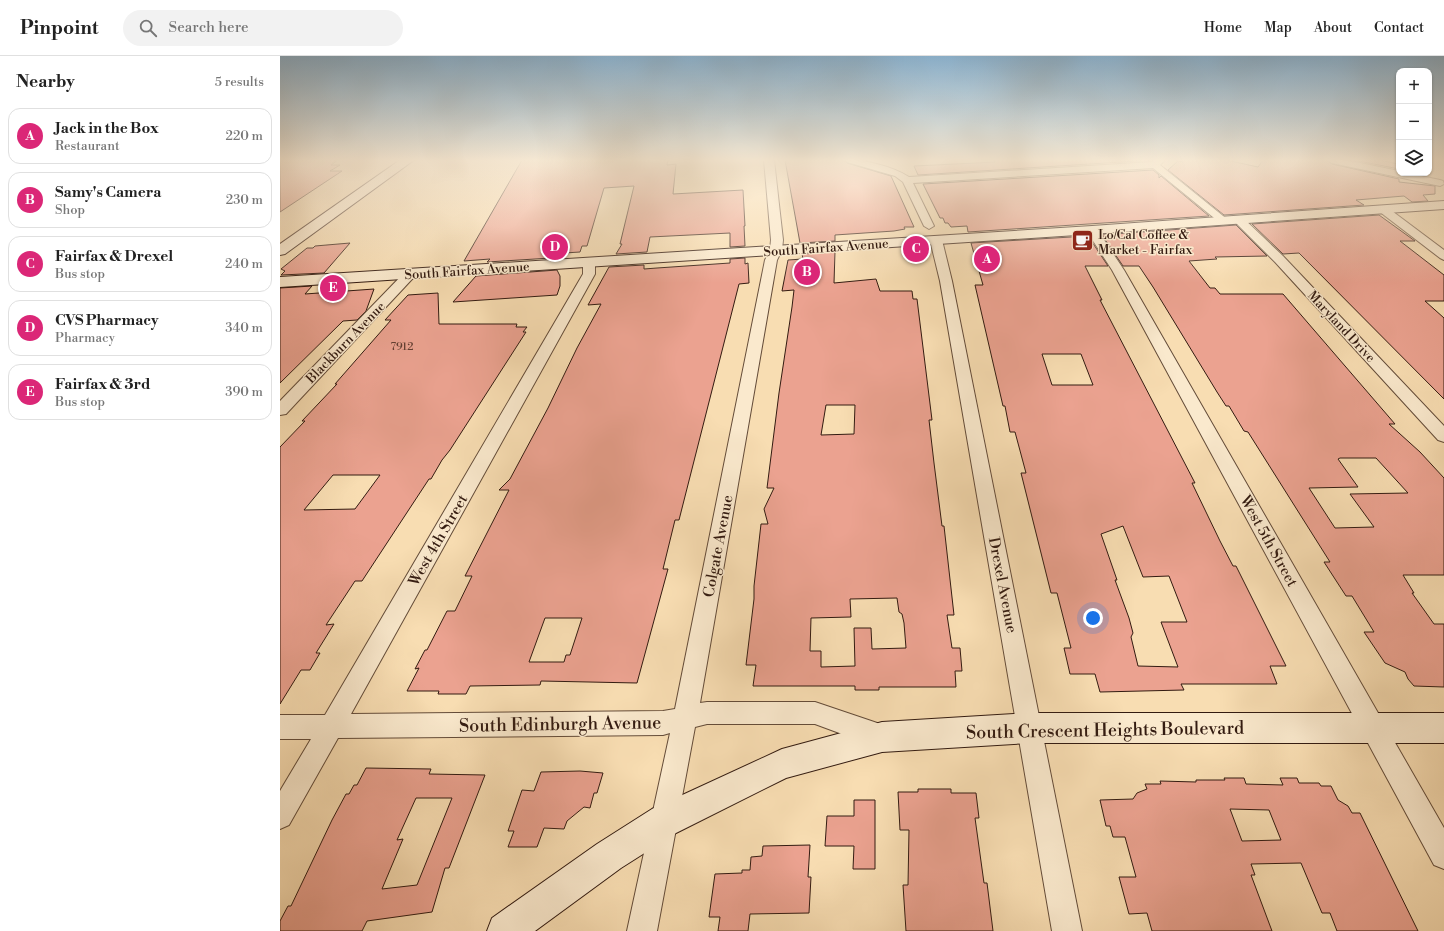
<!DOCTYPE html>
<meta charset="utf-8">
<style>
:root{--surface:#fff;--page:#f2f2f2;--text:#222;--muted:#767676;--line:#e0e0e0;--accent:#db2777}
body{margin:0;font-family:"Libre Bodoni",serif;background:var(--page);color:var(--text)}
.controls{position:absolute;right:12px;top:12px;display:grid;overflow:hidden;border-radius:8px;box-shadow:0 1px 3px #0004}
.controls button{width:36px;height:36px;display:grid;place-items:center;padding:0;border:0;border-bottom:1px solid var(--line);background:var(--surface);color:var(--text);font:20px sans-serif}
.you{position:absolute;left:813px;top:562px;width:14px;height:14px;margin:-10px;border:3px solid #fff;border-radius:50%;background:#1a73e8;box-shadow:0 0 0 6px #1a73e833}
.badge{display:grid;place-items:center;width:26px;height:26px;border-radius:50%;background:var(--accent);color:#fff;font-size:13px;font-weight:700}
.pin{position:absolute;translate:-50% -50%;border:2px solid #fff;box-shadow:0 1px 4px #0006}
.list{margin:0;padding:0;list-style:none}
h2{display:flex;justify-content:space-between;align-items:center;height:52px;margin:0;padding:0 16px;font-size:17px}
h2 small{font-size:13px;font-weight:400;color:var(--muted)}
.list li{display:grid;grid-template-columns:26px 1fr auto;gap:12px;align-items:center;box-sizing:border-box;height:56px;margin:0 8px 8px;padding:0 8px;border:1px solid var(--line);border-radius:12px}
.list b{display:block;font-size:15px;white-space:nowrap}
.list p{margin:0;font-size:13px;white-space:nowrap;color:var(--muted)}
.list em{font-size:13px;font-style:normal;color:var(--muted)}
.icon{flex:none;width:22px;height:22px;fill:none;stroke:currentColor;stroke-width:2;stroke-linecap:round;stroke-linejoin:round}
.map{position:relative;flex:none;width:1164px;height:875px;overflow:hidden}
header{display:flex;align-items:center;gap:24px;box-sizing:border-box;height:56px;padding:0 20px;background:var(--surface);border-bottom:1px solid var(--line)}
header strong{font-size:19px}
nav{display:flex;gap:22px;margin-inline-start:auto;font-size:14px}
.search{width:280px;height:36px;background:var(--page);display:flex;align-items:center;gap:10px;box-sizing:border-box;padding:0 14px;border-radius:22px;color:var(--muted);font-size:15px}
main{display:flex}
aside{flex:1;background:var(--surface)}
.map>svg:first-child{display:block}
.building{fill:#eba290;stroke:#331b11;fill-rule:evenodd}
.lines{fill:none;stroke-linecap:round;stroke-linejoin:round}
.street-casing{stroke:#644c39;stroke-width:2}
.secondary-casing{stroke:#331b11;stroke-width:2}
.street{fill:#fae9cd;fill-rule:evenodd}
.secondary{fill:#fae9cd;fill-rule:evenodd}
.labels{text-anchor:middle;stroke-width:3;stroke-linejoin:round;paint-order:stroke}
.far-number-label{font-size:11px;fill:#613d31}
.far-poi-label{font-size:13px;fill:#331b11;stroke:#fae9cd;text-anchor:start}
.far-street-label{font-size:13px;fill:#331b11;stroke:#fae9cd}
.street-label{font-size:15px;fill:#331b11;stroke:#fae9cd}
.near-street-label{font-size:18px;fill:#331b11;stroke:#fae9cd}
</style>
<header>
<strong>Pinpoint</strong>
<div class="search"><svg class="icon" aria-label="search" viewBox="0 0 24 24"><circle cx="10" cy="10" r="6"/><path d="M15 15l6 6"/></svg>Search here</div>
<nav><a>Home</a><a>Map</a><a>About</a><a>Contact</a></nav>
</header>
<main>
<aside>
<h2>Nearby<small>5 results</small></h2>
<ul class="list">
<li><span class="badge">A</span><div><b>Jack in the Box</b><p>Restaurant</p></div><em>220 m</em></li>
<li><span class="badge">B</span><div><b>Samy's Camera</b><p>Shop</p></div><em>230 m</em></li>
<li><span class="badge">C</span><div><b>Fairfax &amp; Drexel</b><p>Bus stop</p></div><em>240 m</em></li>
<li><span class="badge">D</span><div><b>CVS Pharmacy</b><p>Pharmacy</p></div><em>340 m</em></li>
<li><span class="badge">E</span><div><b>Fairfax &amp; 3rd</b><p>Bus stop</p></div><em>390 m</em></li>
</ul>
</aside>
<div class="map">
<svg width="1164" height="875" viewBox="0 0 1164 875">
<rect width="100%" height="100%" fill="#f8ddb2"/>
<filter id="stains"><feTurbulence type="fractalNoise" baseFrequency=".005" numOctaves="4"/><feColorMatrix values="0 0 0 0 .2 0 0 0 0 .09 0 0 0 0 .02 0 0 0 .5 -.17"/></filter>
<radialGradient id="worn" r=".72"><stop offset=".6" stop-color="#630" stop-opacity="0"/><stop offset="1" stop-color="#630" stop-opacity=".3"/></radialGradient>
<g class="building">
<polygon points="0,104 58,104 51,109 60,109 50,115 62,115 0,156"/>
<polygon points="242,104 388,104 387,109 396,108 393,138 463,134 465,170 464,170 465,190 450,191 450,177 370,181 367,196 336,198 342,188 340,188 354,130 324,132 307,190 302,190 300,196 269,198 271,202 207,206 210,203 184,205"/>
<polygon points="505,104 564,104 567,107 611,120 634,171 624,171 625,173 614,175 555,179 555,185 520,187"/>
<polygon points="714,104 872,104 638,119 634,110 715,106"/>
<polygon points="904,104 946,104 978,111 983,104 1046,104 1052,108 1119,123 1119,126 1155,130 1155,138 1143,139 1148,145 1132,146 1124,140 1076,144 1084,149 944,159 888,114 898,105 903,106"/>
<polygon points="1074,104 1098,104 1119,108 1119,113"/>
<polygon points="873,114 879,119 879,122 881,120 929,160 688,176 687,170 671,171 668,167 665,167 663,162 660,162 643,128"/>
<polygon points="1099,159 1135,185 1120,185 1164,219 1164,245 1145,245 1164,262 1164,343 1019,197 1003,198 972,168"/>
<path d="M956 169 987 200 935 201 937 203 909 205 930 232H935L940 238H1003L1115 368H1109L1140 396 1164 422V519H1123L1134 537H1132L1154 568H1164V631L1134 630 1128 623 1125 616 1105 607 1084 576H1094L1072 540H1066L1044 506H1050L968 376 964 375 949 350H946L937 336 873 231 859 210H843L822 179ZM1060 402H1096L1128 437 1070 438 1094 471 1055 472 1029 432 1078 431 1058 403Z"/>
<path d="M808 180 828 210H805L822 244H820L915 427H912L940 485 953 510H956L1006 610H990L997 628H901L904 634 820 636 815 618H790L784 592H791L777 537H771L741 417H746L735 376H730L725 350H723L695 229H703L691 187ZM762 298H801L813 329H772ZM843 470 863 521 889 520 907 566H881L898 611 858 610 851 581 853 577 849 562 835 524H837L821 478Z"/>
<polygon points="70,187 44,217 1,219 5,215 1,213 27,192 33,192 35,190"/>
<path d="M555 196 554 227 596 223 600 235H632L633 243H637L652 364H649L654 407 662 470H664L674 559H667L672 592H680L682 615H675L676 631H599V634H575V630H473L476 609H466L474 543V530L481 468H488L484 453 494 432H487L499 337 512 251 514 234 502 235 508 204 523 203 522 198ZM546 349H575L574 378 541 379ZM617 542 619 556 622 558 624 567 626 592 592 593 591 572H574L575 610 541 611V595H530L531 562 571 561 570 543Z"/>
<path d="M465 202V208L468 207 469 227 459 228 399 464H395L383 513H388L357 627 261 625 260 629 190 630 186 638H158L159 635H127L139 612 135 613 145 594H147L167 555H175L192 520H185L229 434H219L230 423 268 352 297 292 321 248 308 249 329 211 364 209V213L377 212 450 207V203ZM265 562H302L290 599H286L284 606H249Z"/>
<polygon points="277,214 280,220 280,230 277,239 173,246 196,220"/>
<polygon points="32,230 25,238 94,233 86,255 77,264 63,265 0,327 0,232"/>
<path d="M158 237 159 268H237L236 271H247L243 276H246L170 394 162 404 151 423H149L82 525H75L46 569 54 568 36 597H40L30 614H21L0 648V391L25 365H22L57 328H55L111 264H105L128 239ZM53 419H100L75 453 24 454Z"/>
<path d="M86 712 151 713 149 718 205 719 169 812H165L152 856 87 865 82 875H0V865L8 850H11L52 764 66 738H69L74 729H77ZM136 742H172L137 829 102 833 123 783 117 784Z"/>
<polygon points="300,715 323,717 317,737 314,737 310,752 304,751 287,765 284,773 264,772 257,791 228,791 234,775 228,775 242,734 254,735 261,716"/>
<path d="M944 722H964L966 728 1003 729 1000 722H1017L1019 727H1039L1041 730H1051L1058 744 1068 750 1072 757H1080L1138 875H1057L1050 857H1042L1021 807 971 808 975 819H971L992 875H872L867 857 849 858 839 821H856L845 781H833L830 770H826L820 744 853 743 857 737 867 733 865 728H881L880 725 916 726V724H945ZM950 753 989 754 1001 784 962 785Z"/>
<polygon points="638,733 671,733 671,737 696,737 699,762 695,762 704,827 707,827 713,875 626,875 623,829 628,829 629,774 620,774 618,736 638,736"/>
<polygon points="574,744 595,744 595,813 573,813 574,790 545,790 547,760 574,760"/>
<polygon points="530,789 528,821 531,821 529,857 470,858 468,875 438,875 440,861 429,861 435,818 462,817 462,814 470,814 471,801 482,800 483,790"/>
</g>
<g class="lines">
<defs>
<g id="street">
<polygon points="484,104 494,104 503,184 502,194 497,204 420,647 427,646 535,646 609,671 612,680 609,689 600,692 535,668 427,668 415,671 377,875 347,875 390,677 383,679 58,682 9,769 0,773 0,735 31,683 0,683 0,659 45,659 282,254 303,218 303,206 305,203 313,203 315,206 315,218 71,658 383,655 395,653 485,204 490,194 491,184"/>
<path d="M565 104C586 104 612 110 629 121L872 106 875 104H885L880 109 948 164 943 167 939 166 873 112 633 127 654 170 649 173 644 170 623 126 615 120 567 106Z"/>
<polygon points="1047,104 1066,104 1119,115 1119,117 1127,117 1160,124 1163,125 1164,128 1160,130 1052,107"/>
<polygon points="1104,151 1108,152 1164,194 1164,204 1160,202 1100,156 1099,154 1100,152"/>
<polygon points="958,160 962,161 1003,200 1164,370 1164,386 1158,384 995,206 954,165 953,163"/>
<polygon points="812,171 816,172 844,214 1164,772 1164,813 1154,809 832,214 806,174"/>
<polygon points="656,181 660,182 662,184 672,225 802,875 772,875 660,225 650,184 652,182"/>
<polygon points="130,214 134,215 136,218 134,221 6,358 0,359 0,345 126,215"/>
</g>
<g id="secondary">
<polygon points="120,104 134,104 5,198 0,199 0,188"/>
<polygon points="1164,145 1164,153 812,178 0,231 0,221 812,170"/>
<polygon points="749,657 1164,657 1164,687 749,687 602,696 506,722 396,777 341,812 255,875 207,875 212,862 317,788 372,753 502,693 602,666"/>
</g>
</defs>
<use href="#street" class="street-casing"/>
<use href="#secondary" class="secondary-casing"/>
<use href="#street" class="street"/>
<use href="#secondary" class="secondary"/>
</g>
<linearGradient id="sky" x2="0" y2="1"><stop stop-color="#8cb6d5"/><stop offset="0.46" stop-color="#fcf0dc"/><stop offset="1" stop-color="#fcf0dc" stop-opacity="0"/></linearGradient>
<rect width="1164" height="227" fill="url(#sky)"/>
<defs>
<symbol id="cafe-square" viewBox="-11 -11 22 22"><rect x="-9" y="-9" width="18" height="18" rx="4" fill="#8f2418" stroke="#fae9cd"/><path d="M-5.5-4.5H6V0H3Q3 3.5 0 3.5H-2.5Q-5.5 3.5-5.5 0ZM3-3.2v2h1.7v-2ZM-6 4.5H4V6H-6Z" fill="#fff"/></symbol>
</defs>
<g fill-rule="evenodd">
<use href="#cafe-square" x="790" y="172" width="25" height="25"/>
</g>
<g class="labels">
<g class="far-number-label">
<text x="122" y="294">7912</text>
</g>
<g class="far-poi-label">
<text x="818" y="183">Lo/Cal Coffee &amp;<tspan x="818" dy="15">Market - Fairfax</tspan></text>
</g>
<g class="far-street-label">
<text transform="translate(546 191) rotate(-4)" y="5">South Fairfax Avenue</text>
<text transform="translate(187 214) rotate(-4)" y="5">South Fairfax Avenue</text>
<text transform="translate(1062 270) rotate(47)" y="5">Maryland Drive</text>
<text transform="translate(65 286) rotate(-46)" y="5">Blackburn Avenue</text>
</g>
<g class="street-label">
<text transform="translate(158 484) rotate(-60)" y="5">West 4th Street</text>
<text transform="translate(989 485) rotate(61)" y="5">West 5th Street</text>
<text transform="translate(438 490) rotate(-79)" y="5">Colgate Avenue</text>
<text transform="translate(723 529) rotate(79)" y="5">Drexel Avenue</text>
</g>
<g class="near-street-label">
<text transform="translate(280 668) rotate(-1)" y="6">South Edinburgh Avenue</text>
<text transform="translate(825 674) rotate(-1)" y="6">South Crescent Heights Boulevard</text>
</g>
</g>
<rect width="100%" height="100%" filter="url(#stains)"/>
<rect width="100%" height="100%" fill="url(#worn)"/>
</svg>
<div class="controls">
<button>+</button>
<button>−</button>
<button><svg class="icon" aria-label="layers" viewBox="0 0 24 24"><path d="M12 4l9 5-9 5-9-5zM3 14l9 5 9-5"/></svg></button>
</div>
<div class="you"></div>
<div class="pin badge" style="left:707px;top:203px">A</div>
<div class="pin badge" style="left:527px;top:216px">B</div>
<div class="pin badge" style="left:636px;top:193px">C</div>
<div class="pin badge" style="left:275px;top:191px">D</div>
<div class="pin badge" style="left:53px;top:232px">E</div>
</div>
</main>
